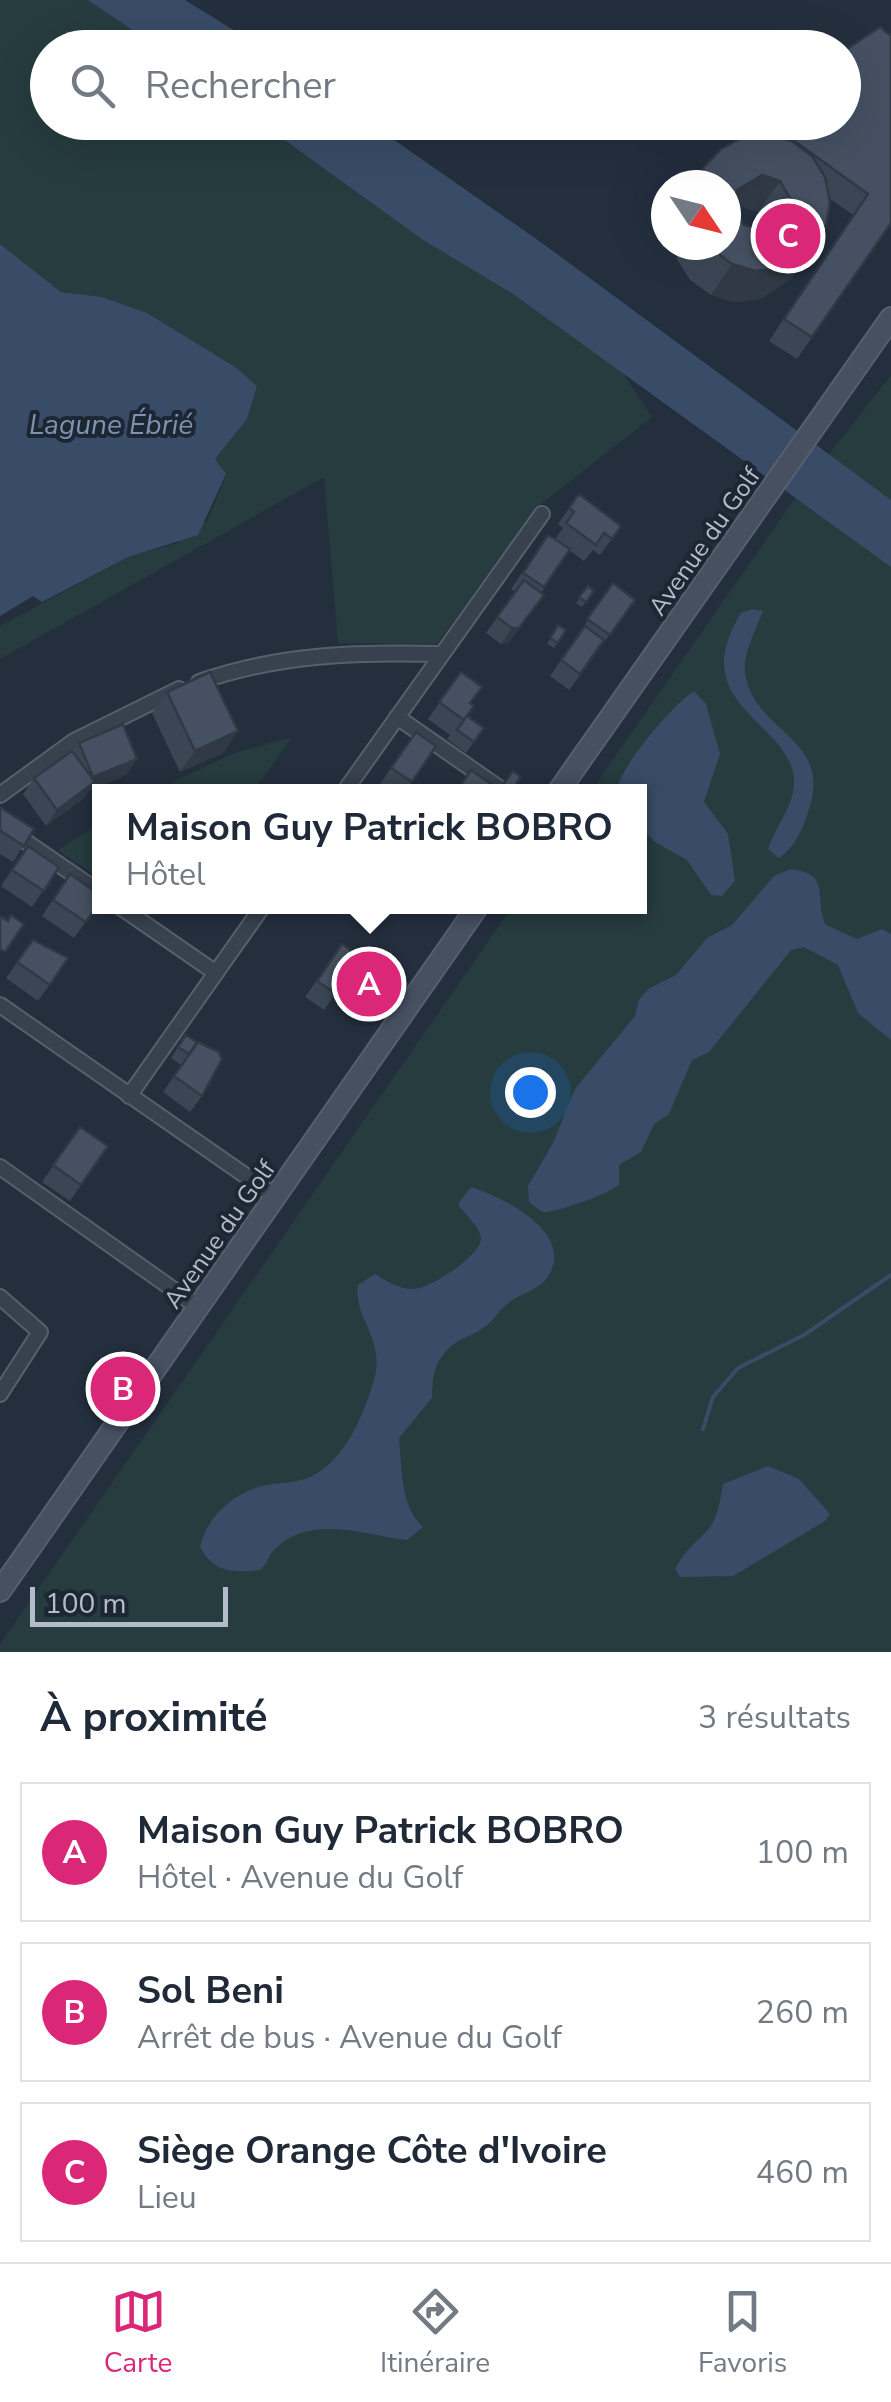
<!DOCTYPE html>
<html lang="fr">
<meta charset="utf-8">
<style>
:root{--surface:#fff;--page:#f2f2f3;--text:#1f2937;--muted:#747a83;--line:#e0e1e3;--accent:#db2777}
body{margin:0;font-family:"Nunito Sans",sans-serif;background:var(--page);color:var(--text)}
.compass{position:absolute;left:651px;top:170px;width:90px;height:90px;border-radius:50%;background:var(--surface);box-shadow:0 10px 40px #0002;rotate:125deg}
.scale{position:absolute;left:30px;bottom:25px;width:198px;box-sizing:border-box;padding-left:10px;border:5px solid #b4bcc9;border-top:0;font-size:28px;line-height:35px;white-space:nowrap;color:#b4bcc9;-webkit-text-stroke:8px #1d2633;paint-order:stroke}
.you{position:absolute;left:530px;top:1092px;width:35px;height:35px;margin:-25px;border:8px solid #fff;border-radius:50%;background:#1a73e8;box-shadow:0 0 0 15px #1a73e833}
.badge{display:grid;place-items:center;width:65px;height:65px;border-radius:50%;background:var(--accent);color:#fff;font-size:32px;font-weight:700}
.pin{position:absolute;translate:-50% -50%;border:5px solid #fff;box-shadow:0 2px 10px #0006}
.popup{position:absolute;left:92px;top:784px;width:555px;height:130px;box-sizing:border-box;display:grid;place-content:center;border-radius:0px;background:var(--surface);filter:drop-shadow(0 2px 8px #0005);font-size:32px;white-space:nowrap;color:var(--muted)}
.popup b{font-size:38px;color:var(--text)}
.popup::after{content:'';position:absolute;left:50%;top:100%;margin-left:-20px;border:20px solid transparent;border-top-color:var(--surface)}
.list{margin:0;padding:0;list-style:none}
h2{display:flex;justify-content:space-between;align-items:center;height:130px;margin:0;padding:0 40px;font-size:42px}
h2 small{font-size:32px;font-weight:400;color:var(--muted)}
.list li{display:grid;grid-template-columns:65px 1fr auto;gap:30px;align-items:center;box-sizing:border-box;height:140px;margin:0 20px 20px;padding:0 20px;border:2px solid var(--line);border-radius:0px}
.list b{display:block;font-size:38px;white-space:nowrap}
.list p{margin:0;font-size:32px;white-space:nowrap;color:var(--muted)}
.list em{font-size:32px;font-style:normal;color:var(--muted)}
.icon{flex:none;width:55px;height:55px;fill:none;stroke:currentColor;stroke-width:2;stroke-linecap:round;stroke-linejoin:round}
.map{position:relative;flex:none;width:891px;height:1652px;overflow:hidden}
.search{position:absolute;background:var(--surface);box-shadow:0 10px 40px #0002;left:30px;right:30px;top:30px;height:110px;display:flex;align-items:center;gap:25px;box-sizing:border-box;padding:0 35px;border-radius:55px;color:var(--muted);font-size:38px}
.sheet{height:610px;background:var(--surface)}
nav{display:flex;justify-content:space-around;align-items:center;box-sizing:border-box;height:140px;border-top:2px solid var(--line);background:var(--surface);font-size:28px;color:var(--muted)}
nav a{display:grid;justify-items:center;gap:5px}
nav .on{color:var(--accent)}
.map>svg:first-child{display:block}
.green{fill:#263c3f}
.water{fill:#394c67}
.lines{fill:none;stroke-linecap:round;stroke-linejoin:round}
.stream{stroke:#394c67;stroke-width:4}
.minor-casing{stroke:#565f6c;stroke-width:18}
.secondary-casing{stroke:#565f6c;stroke-width:24}
.minor{stroke:#38414e;stroke-width:14}
.secondary{stroke:#465061;stroke-width:20}
.wall{fill:#3b4654;fill-rule:evenodd}
.shaded-wall{fill:#303945}
.building{fill:#455162;stroke:#303945;stroke-width:2.5;fill-rule:evenodd}
.labels{text-anchor:middle;stroke-width:8;stroke-linejoin:round;paint-order:stroke}
.street-label{font-size:25px;fill:#b4bcc9;stroke:#1d2633}
.water-label{font-size:28px;font-style:italic;fill:#7c92b1;stroke:#1d2633}
</style>
<div class="map">
<svg width="891" height="1652" viewBox="0 0 891 1652">
<rect width="100%" height="100%" fill="#242f3e"/>
<g class="green">
<polygon points="0,0 88,0 157,47 48,48 48,122 261,123 423,240 513,294 622,372 652,417 540,505 437,644 338,643 324,477 0,659 0,626 128,557 178,543 208,520 226,475 215,459 247,419 257,386 102,297 61,292 0,244"/>
<polygon points="891,375 891,1652 0,1652 0,1644 512,907 639,906 639,792 591,791 800,491"/>
<polygon points="291,738 254,791 153,791 237,752"/>
<polygon points="99,824 99,878 58,850"/>
</g>
<g class="water">
<polygon points="88,0 185,0 261,47 157,47"/>
<polygon points="261,123 370,123 542,243 891,500 891,567 513,294 423,240"/>
<polygon points="0,244 61,292 102,297 147,313 235,367 257,386 247,419 215,459 226,474 198,535 128,557 42,602 33,596 0,616"/>
<path d="M752 609 763 611C756 629 743 653 745 672 752 733 835 736 808 812 802 830 795 847 779 858L768 849C775 827 793 808 794 784 796 722 682 708 741 613Z"/>
<path d="M694 691 706 704 720 754 704 802 728 834 735 881 722 896 711 895 687 860 655 842 639 825V792L616 791C621 766 672 705 694 691Z"/>
<path d="M791 869C833 874 813 899 826 925L857 939 882 929 891 934V1040L858 1013 838 965 804 947 791 950 709 1052 692 1060 669 1114 654 1124 641 1152 619 1165V1185C610 1193 554 1214 542 1212L529 1202 528 1186 553 1143 575 1089 635 1016 639 1000 648 989 676 975 707 938 732 925 774 876Z"/>
<path d="M471 1187C502 1197 572 1230 550 1273 541 1291 521 1292 507 1304 499 1310 494 1320 486 1326 474 1336 459 1337 447 1350 432 1367 433 1379 432 1398L399 1438C402 1467 400 1506 423 1527L407 1540C365 1535 310 1513 274 1550 268 1556 268 1563 260 1570 234 1573 214 1573 200 1547 206 1518 233 1493 262 1486 280 1482 297 1484 314 1475 347 1457 364 1413 374 1380 386 1338 353 1319 358 1285L375 1274C386 1281 399 1289 412 1289 429 1290 482 1255 481 1238 480 1226 464 1214 458 1204Z"/>
<path d="M768 1466 799 1479 830 1514 825 1521 733 1576 680 1577 675 1569C700 1525 714 1546 723 1484Z"/>
</g>
<g class="lines">
<polyline class="stream" points="703,1429 713,1397 738,1368 804,1335 891,1275"/>
<defs>
<g id="minor">
<path d="M199 682C279 654 357 652 440 654"/>
<polyline points="397,717 505,792"/>
<polyline points="344,792 542,514"/>
<polyline points="0,795 74,741 179,689"/>
<polyline points="0,824 99,892"/>
<polyline points="119,906 216,973"/>
<polyline points="0,1005 276,1197"/>
<polyline points="129,1096 263,906"/>
<polyline points="0,1167 198,1307"/>
<polyline points="0,1297 40,1332 0,1394"/>
</g>
<g id="secondary">
<polyline points="558,792 891,318"/>
<polyline points="0,1591 478,906"/>
</g>
</defs>
<use href="#minor" class="minor-casing"/>
<use href="#secondary" class="secondary-casing"/>
<use href="#minor" class="minor"/>
<use href="#secondary" class="secondary"/>
</g>
<g class="wall">
<path d="M743 122H844L891 223 797 359 769 341 853 215 829 198 813 248 791 279 760 299 735 302 711 295 690 280 677 259 674 245H726V185H692L704 167 744 137 736 132ZM740 206 758 212 768 229 744 225 735 209Z"/>
<polygon points="579,494 621,526 600,555 593,550 584,561 569,550 508,644 501,644 486,633 515,592 511,589 548,535 555,539 563,528 558,524"/>
<polygon points="613,583 635,600 569,690 550,676"/>
<polygon points="588,586 594,591 582,607 576,603"/>
<polygon points="558,625 566,630 554,648 547,644"/>
<polygon points="461,672 471,703 465,718 484,728 466,753 447,739 450,735 428,719"/>
<polygon points="167,692 223,753 180,772 152,713"/>
<polygon points="416,732 436,746 405,792 391,792 380,784"/>
<polygon points="79,743 137,759 126,775 89,791 83,799 46,826 23,794 34,778 73,752"/>
<polygon points="0,807 34,829 13,862 0,854"/>
<polygon points="28,846 59,867 32,907 1,886"/>
<polygon points="70,874 99,903 74,938 42,916"/>
<polygon points="146,906 158,906 154,913"/>
<polygon points="33,940 68,958 38,1001 6,978"/>
<polygon points="342,944 351,981 339,997 335,994 324,1010 305,997"/>
<polygon points="186,1035 197,1042 181,1065 171,1058"/>
<polygon points="198,1042 202,1096 190,1112 163,1092"/>
<polygon points="80,1127 108,1146 70,1201 42,1182"/>
</g>
<g class="shaded-wall">
<polygon points="762,175 780,181 758,212 740,206 726,214 737,190"/>
<polygon points="813,248 791,279 760,299 735,302 711,295 732,264"/>
<polygon points="544,595 508,644 501,644 512,628"/>
<polygon points="238,731 223,753 180,772 195,751"/>
<polygon points="137,759 126,775 89,791 83,799 46,826 57,810 85,790 93,777"/>
</g>
<g class="building">
<polygon points="880,27 891,36 891,223 812,337 784,319 868,194 768,122 844,122 844,51"/>
<path d="M768 134 792 141 812 156 825 177 830 202 826 226 813 248 781 268 756 271 732 264 712 249 710 245H726V185H699L704 167 721 149 743 137ZM762 175 780 181 790 198 787 217 772 230 744 225 734 209 737 190Z"/>
<polygon points="579,494 621,526 612,539 604,533 596,545 566,523 574,512 569,508"/>
<polygon points="548,535 570,549 544,587 523,573"/>
<polygon points="524,580 544,595 519,628 512,628 497,617"/>
<polygon points="613,583 635,600 610,635 587,619"/>
<polygon points="588,586 594,591 586,602 579,597"/>
<polygon points="558,625 566,630 558,643 550,638"/>
<polygon points="585,626 604,640 580,674 561,660"/>
<polygon points="210,672 238,731 195,751 167,692"/>
<polygon points="461,672 482,687 470,703 474,706 464,720 439,702"/>
<polygon points="467,716 484,728 474,742 457,730"/>
<polygon points="123,724 137,759 93,777 79,743"/>
<polygon points="416,732 436,746 412,782 391,768"/>
<polygon points="72,751 95,782 57,810 34,778"/>
<polygon points="471,770 491,784 486,792 456,792"/>
<polygon points="513,771 521,777 511,792 507,792 501,787"/>
<polygon points="0,807 34,829 24,846 1,831 0,833"/>
<polygon points="28,846 59,867 44,891 12,870"/>
<polygon points="70,874 99,894 99,903 86,922 53,900"/>
<polygon points="11,915 24,924 5,952 0,949 0,916 8,921"/>
<polygon points="33,940 68,958 50,985 17,962"/>
<polygon points="342,944 361,957 351,981 346,978 336,994 317,981"/>
<polygon points="186,1035 197,1042 189,1054 178,1047"/>
<polygon points="198,1042 219,1052 222,1059 202,1096 174,1076"/>
<polygon points="80,1127 108,1146 81,1185 53,1165"/>
</g>
<g class="labels">
<g class="street-label">
<text transform="translate(704 541) rotate(-55)" y="9">Avenue du Golf</text>
<text transform="translate(219 1234) rotate(-55)" y="9">Avenue du Golf</text>
</g>
<g class="water-label">
<text x="111" y="434">Lagune Ébrié</text>
</g>
</g>
</svg>
<svg class="compass" viewBox="-18 -18 36 36"><path d="M0-13l5 13h-10z" fill="#e53935"/><path d="M0 13l5-13h-10z" fill="#747a83"/></svg>
<div class="scale">100 m</div>
<div class="you"></div>
<div class="pin badge" style="left:369px;top:984px">A</div>
<div class="popup"><b>Maison Guy Patrick BOBRO</b>Hôtel</div>
<div class="pin badge" style="left:123px;top:1389px">B</div>
<div class="pin badge" style="left:788px;top:236px">C</div>
<div class="search"><svg class="icon" aria-label="search" viewBox="0 0 24 24"><circle cx="10" cy="10" r="6"/><path d="M15 15l6 6"/></svg>Rechercher</div>
</div>
<section class="sheet">
<h2>À proximité<small>3 résultats</small></h2>
<ul class="list">
<li><span class="badge">A</span><div><b>Maison Guy Patrick BOBRO</b><p>Hôtel · Avenue du Golf</p></div><em>100 m</em></li>
<li><span class="badge">B</span><div><b>Sol Beni</b><p>Arrêt de bus · Avenue du Golf</p></div><em>260 m</em></li>
<li><span class="badge">C</span><div><b>Siège Orange Côte d'Ivoire</b><p>Lieu</p></div><em>460 m</em></li>
</ul>
</section>
<nav>
<a class="on"><svg class="icon" aria-label="map" viewBox="0 0 24 24"><path d="M3 6l6-2 6 2 6-2v14l-6 2-6-2-6 2zM9 4v14M15 6v14"/></svg>Carte</a>
<a><svg class="icon" aria-label="directions" viewBox="0 0 24 24"><path d="M12 3l9 9-9 9-9-9zM9 14v-3h6M13 9l2 2-2 2"/></svg>Itinéraire</a>
<a><svg class="icon" aria-label="saved" viewBox="0 0 24 24"><path d="M7 4h10v16l-5-4-5 4z"/></svg>Favoris</a>
</nav>
